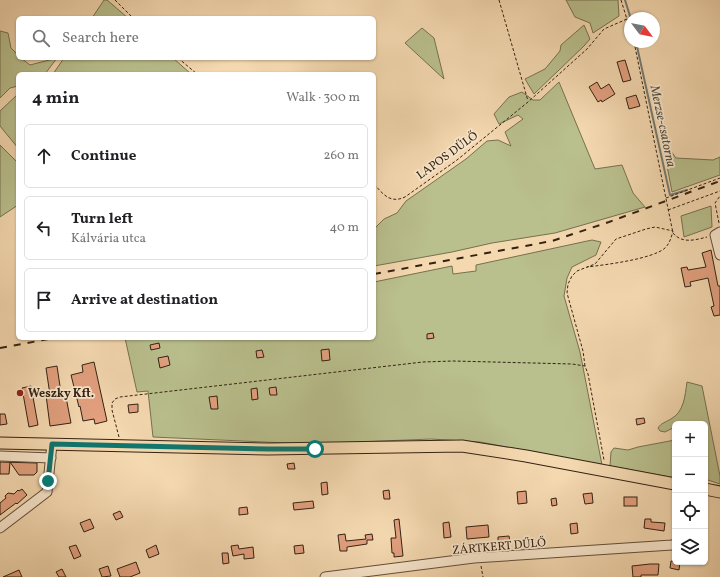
<!DOCTYPE html>
<meta charset="utf-8">
<style>
:root{--surface:#fff;--page:#f2f2f2;--text:#202124;--muted:#757577;--line:#e0e0e0}
body{margin:0;font-family:Vollkorn,serif;background:var(--page);color:var(--text)}
.controls{position:absolute;right:12px;bottom:12px;display:grid;overflow:hidden;border-radius:6px;box-shadow:0 1px 3px #0004}
.controls button{width:36px;height:36px;display:grid;place-items:center;padding:0;border:0;border-bottom:1px solid var(--line);background:var(--surface);color:var(--text);font:20px sans-serif}
.compass{position:absolute;left:624px;top:12px;width:36px;height:36px;border-radius:50%;background:var(--surface);box-shadow:0 1px 3px #0004;rotate:122deg}
.stop{position:absolute;width:12px;height:12px;margin:-9px;border:3px solid #0f766e;border-radius:50%;background:#fff}
.stop.end{background:#0f766e;border-color:#fff;box-shadow:0 1px 4px #0008}
.list{margin:0;padding:0;list-style:none}
h2{display:flex;justify-content:space-between;align-items:center;height:52px;margin:0;padding:0 16px;font-size:17px}
h2 small{font-size:13px;font-weight:400;color:var(--muted)}
.list li{display:grid;grid-template-columns:26px 1fr auto;gap:12px;align-items:center;box-sizing:border-box;height:64px;margin:0 8px 8px;padding:0 8px;border:1px solid var(--line);border-radius:6px}
.list b{display:block;font-size:15px;white-space:nowrap}
.list p{margin:0;font-size:13px;white-space:nowrap;color:var(--muted)}
.list em{font-size:13px;font-style:normal;color:var(--muted)}
.icon{flex:none;width:22px;height:22px;fill:none;stroke:currentColor;stroke-width:2;stroke-linecap:round;stroke-linejoin:round}
.map{position:relative;flex:none;width:720px;height:577px;overflow:hidden}
.search{position:absolute;background:var(--surface);box-shadow:0 1px 3px #0004;left:16px;top:16px;width:360px;height:44px;display:flex;align-items:center;gap:10px;box-sizing:border-box;padding:0 14px;border-radius:6px;color:var(--muted);font-size:15px}
.panel{position:absolute;background:var(--surface);box-shadow:0 1px 3px #0004;left:16px;top:72px;width:360px;height:268px;border-radius:6px}
.map>svg:first-child{display:block}
.green{fill:#b9bf8d;stroke:#767050}
.lines{fill:none;stroke-linecap:round;stroke-linejoin:round}
.stream{stroke:#747b74;stroke-width:2}
.building{fill:#e2a07f;stroke:#332212}
.minor-casing{stroke:#63503a;stroke-width:11}
.major-casing{stroke:#332212;stroke-width:13}
.path{stroke:#332212;stroke-width:1;stroke-dasharray:3 2;stroke-linecap:butt}
.minor{stroke:#f8e6cc;stroke-width:9}
.major{stroke:#f4d8b0;stroke-width:11}
.rail{stroke:#332212;stroke-width:2;stroke-dasharray:7 7;stroke-linecap:butt}
.route{stroke:#0f766e;stroke-width:5}
.poi-dot{fill:#8f2418;stroke:#f8e6cc;stroke-width:1.5}
.labels{text-anchor:middle;stroke-width:3.5;stroke-linejoin:round;paint-order:stroke}
.street-label{font-size:12px;fill:#332212;stroke:#f8e6cc}
.poi-label{font-size:12px;font-weight:bold;fill:#332212;stroke:#f8e6cc;text-anchor:start}
.water-label{font-size:13px;font-style:italic;fill:#544f43;stroke:#f8e6cc}
</style>
<div class="map">
<svg width="720" height="577" viewBox="0 0 720 577">
<rect width="100%" height="100%" fill="#f4d8b0"/>
<filter id="stains"><feTurbulence type="fractalNoise" baseFrequency=".005" numOctaves="4"/><feColorMatrix values="0 0 0 0 .2 0 0 0 0 .09 0 0 0 0 .02 0 0 0 .5 -.17"/></filter>
<radialGradient id="worn" r=".72"><stop offset=".6" stop-color="#630" stop-opacity="0"/><stop offset="1" stop-color="#630" stop-opacity=".3"/></radialGradient>
<g class="green">
<polygon points="104,0 107,0 128,18 92,18"/>
<polygon points="566,0 618,0 619,16 593,33 590,23 575,17"/>
<polygon points="584,25 590,39 584,46 534,94 525,79 545,69 560,51 561,45"/>
<polygon points="422,28 434,38 444,79 405,43"/>
<polygon points="0,31 8,33 11,48 18,55 18,58 21,58 30,65 57,58 45,74 18,74 18,86 10,88 0,98"/>
<polygon points="64,58 173,58 191,74 53,74"/>
<polygon points="559,82 595,169 622,165 633,193 645,207 555,233 492,243 452,252 374,266 374,229 384,219 397,213 406,201 466,159 487,141 498,140 511,146 505,132 523,119 518,115 499,124 494,114 509,97 522,92 533,100 540,100"/>
<polygon points="18,94 18,148 0,126 0,111"/>
<polygon points="662,139 676,158 713,160 720,157 720,175 672,192"/>
<polygon points="0,145 18,163 18,205 0,217"/>
<polygon points="711,206 712,227 684,237 681,216"/>
<polygon points="592,240 601,242 596,255 572,267 567,278 564,296 580,352 602,465 480,442 431,439 309,444 153,437 148,391 137,392 125,338 374,338 374,282 452,266 453,274 476,271 476,265"/>
<path d="M687 382 702 386 720 476V484L705 479V424H689L685 422 681 424H675V427L665 432 660 431 658 428C661 423 666 422 671 419 684 412 685 396 687 382Z"/>
<polygon points="675,440 675,478 610,466 611,452 614,448 628,450 638,447"/>
</g>
<g class="lines">
<g class="stream">
<polyline points="625,0 630,16"/>
<polyline points="636,42 670,195 687,190"/>
</g>
</g>
<g class="building">
<polygon points="625,60 631,80 623,82 617,62"/>
<polygon points="597,82 601,89 609,84 615,94 602,102 601,100 598,102 589,87"/>
<polygon points="636,95 640,106 629,109 626,98"/>
<polygon points="711,250 718,286 720,286 720,315 714,316 711,307 714,306 708,278 690,282 691,286 685,287 681,268 687,267 688,270 706,267 702,253"/>
<polygon points="433,333 434,338 427,339 427,334"/>
<polygon points="159,343 160,348 151,350 150,345"/>
<polygon points="329,349 330,360 322,361 321,350"/>
<polygon points="262,350 264,357 257,358 256,351"/>
<polygon points="168,356 170,365 160,368 158,358"/>
<polygon points="94,362 107,421 95,424 94,419 83,421 80,406 79,407 71,375 83,372 82,365"/>
<polygon points="57,366 61,393 65,392 71,423 50,426 46,395 50,395 46,368"/>
<polygon points="31,386 38,425 29,427 22,388"/>
<polygon points="276,387 277,395 270,395 269,388"/>
<polygon points="257,388 258,399 252,400 251,389"/>
<polygon points="217,396 218,409 211,409 209,397"/>
<polygon points="138,404 138,412 129,413 128,405"/>
<polygon points="0,414 5,414 7,424 0,425"/>
<polygon points="644,418 645,423 637,425 636,419"/>
<polygon points="0,462 37,463 37,472 34,475 19,475 10,462 9,474 0,474"/>
<polygon points="294,463 295,469 288,469 287,464"/>
<polygon points="327,482 328,494 322,495 321,483"/>
<polygon points="22,489 27,495 17,504 16,503 0,515 0,503 6,498 5,496 8,493 14,494 18,490 19,491"/>
<polygon points="389,490 390,499 384,499 383,491"/>
<polygon points="526,491 527,503 518,504 517,492"/>
<polygon points="592,493 593,503 585,504 583,494"/>
<rect x="624" y="497" width="13" height="9"/>
<polygon points="556,498 557,505 552,506 551,499"/>
<polygon points="313,501 314,508 294,510 293,503"/>
<polygon points="247,507 248,514 239,515 239,508"/>
<polygon points="120,511 123,517 116,520 113,514"/>
<polygon points="90,519 94,528 84,532 80,523"/>
<polygon points="399,519 403,556 394,557 394,553 392,553 391,538 396,538 394,520"/>
<polygon points="645,519 651,519 651,522 665,523 664,531 644,528"/>
<polygon points="449,522 451,537 444,538 443,523"/>
<polygon points="577,523 578,533 571,534 570,524"/>
<polygon points="488,525 489,537 467,539 466,527"/>
<polygon points="345,534 346,541 366,539 365,535 372,534 373,540 367,540 367,544 347,547 347,551 340,551 338,535"/>
<polygon points="509,536 510,542 498,543 498,537"/>
<polygon points="76,545 81,556 74,559 69,547"/>
<polygon points="156,545 159,554 149,558 146,550"/>
<polygon points="238,545 239,549 253,547 254,558 244,559 244,554 233,556 231,546"/>
<polygon points="303,545 304,553 295,554 294,546"/>
<polygon points="222,553 228,553 229,563 223,564"/>
<polygon points="671,561 680,562 679,570 670,568"/>
<polygon points="136,562 140,573 130,577 120,577 117,569"/>
<polygon points="650,564 659,564 658,575 641,575 641,577 633,577 632,566"/>
<polygon points="108,566 111,576 102,577 99,569"/>
<polygon points="62,569 66,577 59,577 56,572"/>
<polygon points="19,570 22,577 3,577"/>
</g>
<g class="lines">
<defs>
<g id="minor">
<polyline points="720,232 715,235 720,255"/>
<polyline points="0,456 51,458"/>
<polyline points="0,528 47,492 52,444"/>
<polyline points="325,577 474,558 672,545 675,544"/>
</g>
<g id="major">
<polyline points="0,443 268,449 462,446 526,456 675,484"/>
<polyline points="705,489 720,492"/>
</g>
</defs>
<use href="#minor" class="minor-casing"/>
<use href="#major" class="major-casing"/>
<g class="path">
<polyline points="115,0 133,18"/>
<polyline points="499,0 528,101"/>
<polyline points="621,0 630,29"/>
<path d="M634 42 673 233C682 244 695 240 707 237"/>
<polyline points="178,58 197,74"/>
<path d="M374 184C383 194 390 204 405 197L457 160 528 102 587 49 604 29 627 19"/>
<polyline points="666,198 720,178"/>
<polyline points="668,210 720,191"/>
<polyline points="719,223 715,203 720,196"/>
<path d="M585 366 583 351 567 293 568 284 572 276 577 271 595 264 616 239 646 229 655 227 673 231C671 238 670 243 665 248 653 259 604 265 587 267"/>
<polyline points="119,437 112,410 112,403 115,399 120,397 423,362 453,361 572,364 585,366 588,374 604,460"/>
<polyline points="481,566 483,577"/>
</g>
<use href="#minor" class="minor"/>
<use href="#major" class="major"/>
<g class="rail">
<polyline points="374,274 552,241 609,222 720,181"/>
<polyline points="0,348 54,338"/>
</g>
</g>
<g class="lines">
<polyline class="route" points="48,481 52,444 268,449 315,449"/>
</g>
<circle class="poi-dot" cx="20" cy="393" r="4"/>
<g class="labels">
<g class="street-label">
<text transform="translate(447 155) rotate(-36)" y="4">LAPOS DŰLŐ</text>
<text transform="translate(499 546) rotate(-5)" y="4">ZÁRTKERT DŰLŐ</text>
</g>
<g class="poi-label">
<text x="28" y="397">Weszky Kft.</text>
</g>
<g class="water-label">
<text transform="translate(664 126) rotate(78)" y="5">Merzse-csatorna</text>
</g>
</g>
<rect width="100%" height="100%" filter="url(#stains)"/>
<rect width="100%" height="100%" fill="url(#worn)"/>
</svg>
<div class="controls">
<button>+</button>
<button>−</button>
<button><svg class="icon" aria-label="locate" viewBox="0 0 24 24"><circle cx="12" cy="12" r="6"/><path d="M12 2v4M12 18v4M2 12h4M18 12h4"/></svg></button>
<button><svg class="icon" aria-label="layers" viewBox="0 0 24 24"><path d="M12 4l9 5-9 5-9-5zM3 14l9 5 9-5"/></svg></button>
</div>
<svg class="compass" viewBox="-18 -18 36 36"><path d="M0-13l5 13h-10z" fill="#e53935"/><path d="M0 13l5-13h-10z" fill="#757577"/></svg>
<div class="stop" style="left:315px;top:449px"></div>
<div class="stop end" style="left:48px;top:481px"></div>
<div class="search"><svg class="icon" aria-label="search" viewBox="0 0 24 24"><circle cx="10" cy="10" r="6"/><path d="M15 15l6 6"/></svg>Search here</div>
<section class="panel">
<h2>4 min<small>Walk · 300 m</small></h2>
<ul class="list">
<li><svg class="icon" aria-label="ahead" viewBox="0 0 24 24"><path d="M12 20V5M6 11l6-6 6 6"/></svg><div><b>Continue</b></div><em>260 m</em></li>
<li><svg class="icon" aria-label="left" viewBox="0 0 24 24"><path d="M17 20v-9H6M10 6l-5 5 5 5"/></svg><div><b>Turn left</b><p>Kálvária utca</p></div><em>40 m</em></li>
<li><svg class="icon" aria-label="arrive" viewBox="0 0 24 24"><path d="M6 21V4h12l-3 4 3 4H6"/></svg><div><b>Arrive at destination</b></div></li>
</ul>
</section>
</div>
